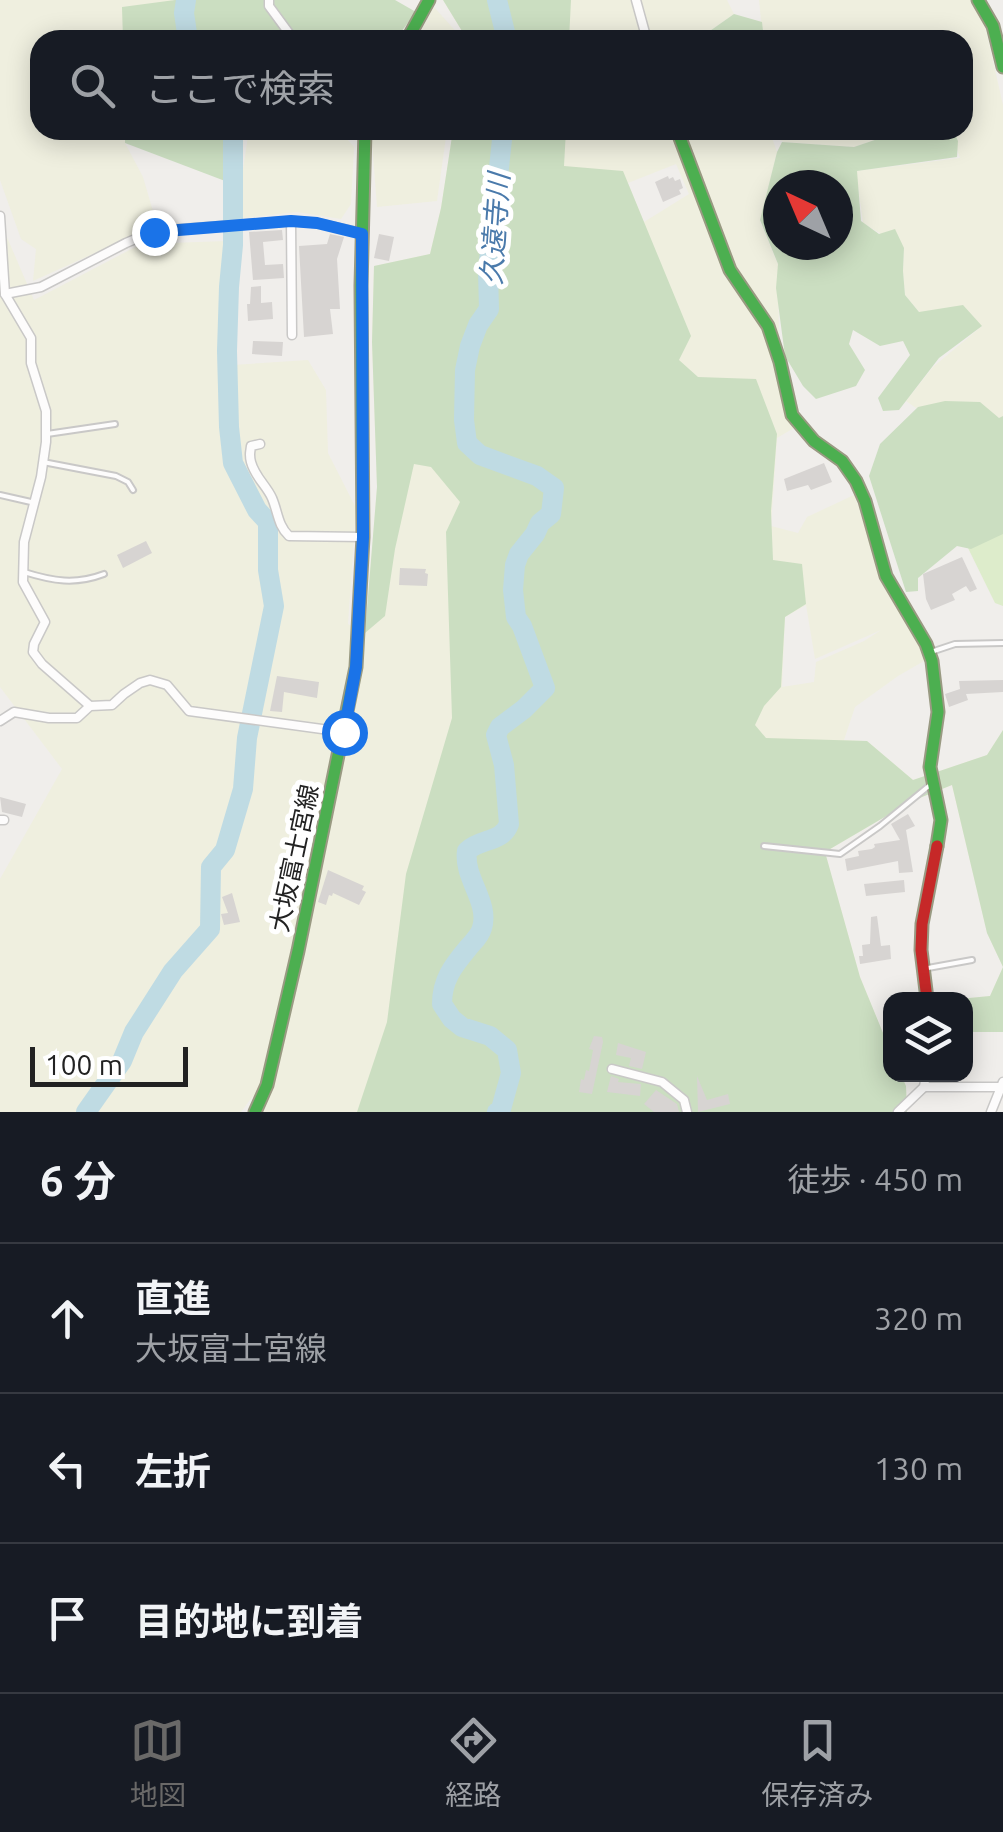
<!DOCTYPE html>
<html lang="ja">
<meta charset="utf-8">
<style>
:root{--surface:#171b24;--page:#242831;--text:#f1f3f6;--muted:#9ea1a6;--line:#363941;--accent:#6a6968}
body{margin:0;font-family:Ubuntu,"Noto Sans JP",sans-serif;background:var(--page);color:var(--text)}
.controls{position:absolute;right:30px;bottom:30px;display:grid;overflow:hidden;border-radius:20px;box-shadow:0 5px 25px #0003}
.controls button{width:90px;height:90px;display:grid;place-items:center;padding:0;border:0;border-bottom:2px solid var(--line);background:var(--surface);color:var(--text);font:50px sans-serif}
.compass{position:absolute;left:763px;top:170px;width:90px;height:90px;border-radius:50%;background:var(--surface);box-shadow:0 5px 25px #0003;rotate:316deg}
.scale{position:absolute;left:30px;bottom:25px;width:158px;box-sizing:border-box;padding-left:10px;border:5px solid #222;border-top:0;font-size:28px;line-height:35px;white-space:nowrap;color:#222;-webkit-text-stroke:8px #fff;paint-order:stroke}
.stop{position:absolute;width:30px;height:30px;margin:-22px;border:8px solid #1a73e8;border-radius:50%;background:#fff}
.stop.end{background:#1a73e8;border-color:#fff;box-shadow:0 2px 10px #0008}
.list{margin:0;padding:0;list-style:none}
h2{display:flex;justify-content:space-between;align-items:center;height:130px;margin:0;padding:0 40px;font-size:42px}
h2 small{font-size:32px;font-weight:400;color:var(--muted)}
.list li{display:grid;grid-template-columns:65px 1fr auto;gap:30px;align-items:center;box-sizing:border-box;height:150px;padding:0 40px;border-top:2px solid var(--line)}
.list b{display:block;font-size:38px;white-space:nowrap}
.list p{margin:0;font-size:32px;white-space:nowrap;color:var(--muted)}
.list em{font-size:32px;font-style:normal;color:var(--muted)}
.icon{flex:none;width:55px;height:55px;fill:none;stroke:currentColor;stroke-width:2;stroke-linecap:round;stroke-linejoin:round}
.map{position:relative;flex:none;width:1003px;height:1112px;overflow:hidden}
.search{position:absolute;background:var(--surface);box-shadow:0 5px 25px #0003;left:30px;right:30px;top:30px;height:110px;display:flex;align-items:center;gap:25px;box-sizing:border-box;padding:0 35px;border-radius:30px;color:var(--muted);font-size:38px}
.sheet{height:580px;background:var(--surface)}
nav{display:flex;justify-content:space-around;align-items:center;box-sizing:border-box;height:140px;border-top:2px solid var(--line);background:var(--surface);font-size:28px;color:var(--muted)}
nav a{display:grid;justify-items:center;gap:5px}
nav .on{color:var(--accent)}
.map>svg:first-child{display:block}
.farmland{fill:#efefdf;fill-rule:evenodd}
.grass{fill:#ddeccb}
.forest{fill:#cbdec1;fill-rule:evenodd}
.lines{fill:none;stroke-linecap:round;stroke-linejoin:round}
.river{stroke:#bfdbe3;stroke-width:20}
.building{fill:#d7d4d2}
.lane-casing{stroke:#c9c8c7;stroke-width:8}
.street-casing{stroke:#c9c8c7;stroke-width:11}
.fast-casing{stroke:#999a82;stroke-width:15}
.jam-casing{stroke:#999a82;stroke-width:15}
.lane{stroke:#fdfcfc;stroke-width:4}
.street{stroke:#fdfcfc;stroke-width:8}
.fast{stroke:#4caf50;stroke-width:11}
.jam{stroke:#c62828;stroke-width:11}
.route{stroke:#1a73e8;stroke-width:12}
.labels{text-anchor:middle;stroke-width:10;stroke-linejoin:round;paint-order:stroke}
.street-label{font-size:25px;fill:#222;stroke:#fff}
.water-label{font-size:28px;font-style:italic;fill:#4a7aab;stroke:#fff}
</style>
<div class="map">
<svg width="1003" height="1112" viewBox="0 0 1003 1112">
<rect width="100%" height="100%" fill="#f0eeeb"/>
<g class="farmland">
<polygon points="0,0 172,0 172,3 123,7 123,40 40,40 40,130 125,130 125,143 143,177 157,225 33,281 36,249 21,239 0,180"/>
<polygon points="443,0 727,0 734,14 697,40 464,40 465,36"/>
<polygon points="759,0 972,0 976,8 986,30 1003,105 1003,416 999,418 949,401 916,408 906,401 933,367 982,326 919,312 905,295 903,271 904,248 863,223 856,171 960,158 950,130 963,130 963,40 763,40"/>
<polygon points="434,7 460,36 460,40 416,40"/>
<polygon points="249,130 299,130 300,135 341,132 354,147 351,204 341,219 297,212 242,218 240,189"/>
<polygon points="374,130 447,130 437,201 377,207 372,142"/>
<path d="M453 130H904L854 147 784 142 771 135 777 152 760 222 778 264 779 344 799 425 777 438 771 526 798 533 807 517 854 495 891 587 931 657 898 676 855 707 844 740 867 741 913 780 987 755 1003 730V1032H973L966 1055V999H959L990 996 1003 967 987 933 952 785 912 801 825 852 860 977 890 1050V1074L901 1075 906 1086 907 1112H252L253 1096 241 1112H0V879L62 769 0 687V221L34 300 141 244 227 241 228 237 233 365 308 360 326 390 328 453 356 508 348 624 359 630 366 625 377 487 372 342 374 266 430 254 441 208ZM676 164 689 194 644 222 628 183ZM806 605 815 659 881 630 864 641 816 662 814 682 782 687 785 617Z"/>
</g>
<polygon class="grass" points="1003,533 1003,606 995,603 968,548"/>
<g class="forest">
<polygon points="175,0 395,0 416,12 395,40 123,40 122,7"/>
<polygon points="443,0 571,0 569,40 464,40 465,36"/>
<polygon points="734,14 762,22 764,40 697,40"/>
<polygon points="125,130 245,130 233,184 125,143"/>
<polygon points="453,130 566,130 564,166 623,171 691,336 679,360 698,377 756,379 777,434 771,511 773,560 802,564 806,604 785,617 781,687 764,706 755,725 766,738 867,741 913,780 987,755 1003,730 1003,1032 973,1032 966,1055 966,999 959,999 990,996 1003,967 987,933 952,785 912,801 825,852 860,977 890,1050 890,1074 901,1075 906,1086 907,1112 357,1112 387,1022 406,874 452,718 446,532 460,502 431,467 414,464 395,549 385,616 365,633 377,487 372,342 374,266 430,254 441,208"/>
<path d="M904 130H953L958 141 957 157 857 171 861 221 879 234 895 229 904 248 903 271 905 295 919 312 963 305 982 326 939 358 899 410 883 411 878 398 910 355 903 341 880 346 853 330 849 344 865 370 856 386 816 399 803 386 785 356 776 288 778 264 760 220 777 152 782 142 854 147ZM778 185H838V245H778Z"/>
<polygon points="945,401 980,402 999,418 1003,416 1003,534 971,549 957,546 918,578 918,591 906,592 869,476 880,444 918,407"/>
</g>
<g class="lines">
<g class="river">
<polyline points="186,0 184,13 188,40"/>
<polyline points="497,0 507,40"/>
<polyline points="86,1112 122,1061 134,1032 173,971 210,929 211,867 225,850 243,789 247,738 274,606 268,570 268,522 257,510 233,463 229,427 227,351 229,287 233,245 233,130"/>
<path d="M497 1112 501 1109 511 1073 507 1050 490 1036 462 1027 452 1019 442 1004C442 980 453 966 468 948 473 942 480 936 482 928 490 902 463 878 467 851 480 838 502 843 509 824L504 765 496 735 500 727 524 709 545 688 522 626 516 617 513 590 515 565 519 554 535 534 540 523 551 514 554 488 537 476 480 455 467 443 464 420 465 370 470 346 478 325 489 309 488 271 503 130"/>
</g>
</g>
<g class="building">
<polygon points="668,176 669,179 673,177 675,181 680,179 683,188 679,190 681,194 663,202 655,182"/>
<polygon points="282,230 283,240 263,242 265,265 283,264 284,278 253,280 249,232"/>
<polygon points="330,234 344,237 337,259 340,309 330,309 333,334 304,337 299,246 327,244"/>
<polygon points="379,234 394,237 389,261 374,258"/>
<polygon points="261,286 261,303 272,302 273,319 248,321 247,304 250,304 251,287"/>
<polygon points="253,341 283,342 282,356 252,354"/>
<polygon points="824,463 832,482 811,490 808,485 787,491 784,479"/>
<polygon points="146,541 152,553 123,568 117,555"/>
<polygon points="962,557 977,589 970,592 966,586 952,594 955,600 931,610 926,599 923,574"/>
<polygon points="400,568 426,569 425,573 428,574 427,586 399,585"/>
<polygon points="277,676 319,682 317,698 284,692 282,712 270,711"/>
<polygon points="1003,680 1003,692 966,694 968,700 949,707 945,694 960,689 959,681"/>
<polygon points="0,797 26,804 22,817 2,812"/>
<polygon points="908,814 915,826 906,830 913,872 899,873 898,861 847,871 845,859 859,856 858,851 872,849 875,847 874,844 900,840 891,824"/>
<polygon points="328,870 364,886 362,890 366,892 359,905 333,893 332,896 329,895 326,905 318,902"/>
<polygon points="904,880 905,892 866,896 864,884"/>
<polygon points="232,893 240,922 224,925 221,914 228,913 222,897"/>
<polygon points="877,916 881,946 890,945 891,959 860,964 859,956 863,956 862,945 870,944 871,917"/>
<polygon points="594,1036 602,1037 603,1042 592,1094 579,1092 581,1079 584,1080 586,1070 589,1071 593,1050 589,1049"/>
<polygon points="618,1043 646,1052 642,1069 629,1066 631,1058 616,1055"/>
<polygon points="611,1076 619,1079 618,1082 641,1084 640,1096 607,1092"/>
<polygon points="697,1076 707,1100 728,1094 730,1104 698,1112"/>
<polygon points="656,1090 677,1104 679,1112 654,1112 644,1104"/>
</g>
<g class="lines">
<defs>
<g id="lane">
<polyline points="47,434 115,424"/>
<polyline points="43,462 116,476 128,482 133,490"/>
<polyline points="0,495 31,502"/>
<path d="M24 572C53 581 75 585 104 574"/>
<polyline points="934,651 955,644 1003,643"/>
<polyline points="764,846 840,854 880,826 930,785"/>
<polyline points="928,968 972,960"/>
</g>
<g id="street">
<polyline points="269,0 269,6 294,40"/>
<polyline points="636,0 647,40"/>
<polyline points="0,216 5,294 31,338 31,363 46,411 46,442 41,477 24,542 23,582 45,622 34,644 33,652 42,664 90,706"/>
<polyline points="291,221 292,335"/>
<polyline points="5,294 41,287 126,243 154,231 291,221 317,223 362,233"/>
<path d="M260 444 251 446C250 455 249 454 251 462 255 477 266 485 272 498 278 512 278 526 289 536L363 537"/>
<polyline points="0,721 14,712 49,718 77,718 90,706 112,705 124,694 140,683 150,680 167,685 189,711 344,732"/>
<polyline points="0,820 4,820"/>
<polyline points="612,1069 662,1082 684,1100 687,1112"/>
<polyline points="924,1087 1001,1087"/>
<polyline points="898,1112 924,1087 926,1074"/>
<polyline points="991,1112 1003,1082"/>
</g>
<g id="fast">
<polyline points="978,0 993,26 1003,67"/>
<polyline points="407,40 429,0"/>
<polyline points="677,130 730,270 768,326 780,362 792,415 814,441 842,461 856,481 865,501 886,576 926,644 932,661 938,712 930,767 941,820 937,846"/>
<polyline points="255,1112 267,1085 298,951 356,667 363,537 361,286 365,130"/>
</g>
<polyline id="jam" points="927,999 921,950 922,924 937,846"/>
</defs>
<use href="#lane" class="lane-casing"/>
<use href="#street" class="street-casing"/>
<use href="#fast" class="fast-casing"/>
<use href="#jam" class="jam-casing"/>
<use href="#lane" class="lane"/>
<use href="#street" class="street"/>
<use href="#fast" class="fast"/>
<use href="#jam" class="jam"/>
</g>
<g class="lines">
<polyline class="route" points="154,232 291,221 317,223 362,234 363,537 356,667 344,732"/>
</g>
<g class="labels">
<g class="street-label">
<text transform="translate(294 858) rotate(-78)" y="9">大坂富士宮線</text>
</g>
<g class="water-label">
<text transform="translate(495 229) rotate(-86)" y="10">久遠寺川</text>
</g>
</g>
</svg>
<div class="controls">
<button><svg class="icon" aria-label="layers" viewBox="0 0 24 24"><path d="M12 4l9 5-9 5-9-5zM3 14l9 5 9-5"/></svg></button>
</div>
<svg class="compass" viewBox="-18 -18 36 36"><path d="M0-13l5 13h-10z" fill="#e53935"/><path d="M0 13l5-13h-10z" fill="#9ea1a6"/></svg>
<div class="scale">100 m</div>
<div class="stop" style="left:344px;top:732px"></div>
<div class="stop end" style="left:154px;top:232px"></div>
<div class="search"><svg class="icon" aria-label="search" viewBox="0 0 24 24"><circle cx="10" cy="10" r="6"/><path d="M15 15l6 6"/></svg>ここで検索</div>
</div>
<section class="sheet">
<h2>6 分<small>徒歩 · 450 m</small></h2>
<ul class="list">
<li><svg class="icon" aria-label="ahead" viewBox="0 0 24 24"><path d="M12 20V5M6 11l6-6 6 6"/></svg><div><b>直進</b><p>大坂富士宮線</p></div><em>320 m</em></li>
<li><svg class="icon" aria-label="left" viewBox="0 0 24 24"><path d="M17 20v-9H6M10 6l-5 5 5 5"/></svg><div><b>左折</b></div><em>130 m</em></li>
<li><svg class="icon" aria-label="arrive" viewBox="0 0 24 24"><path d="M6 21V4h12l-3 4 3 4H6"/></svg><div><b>目的地に到着</b></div></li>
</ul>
</section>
<nav>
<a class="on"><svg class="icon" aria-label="map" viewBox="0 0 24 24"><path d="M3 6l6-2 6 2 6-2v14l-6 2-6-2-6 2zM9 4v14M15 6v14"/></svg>地図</a>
<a><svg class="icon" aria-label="directions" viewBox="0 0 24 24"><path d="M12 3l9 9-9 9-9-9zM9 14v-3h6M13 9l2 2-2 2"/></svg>経路</a>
<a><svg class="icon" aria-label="saved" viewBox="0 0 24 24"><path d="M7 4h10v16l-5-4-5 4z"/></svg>保存済み</a>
</nav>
